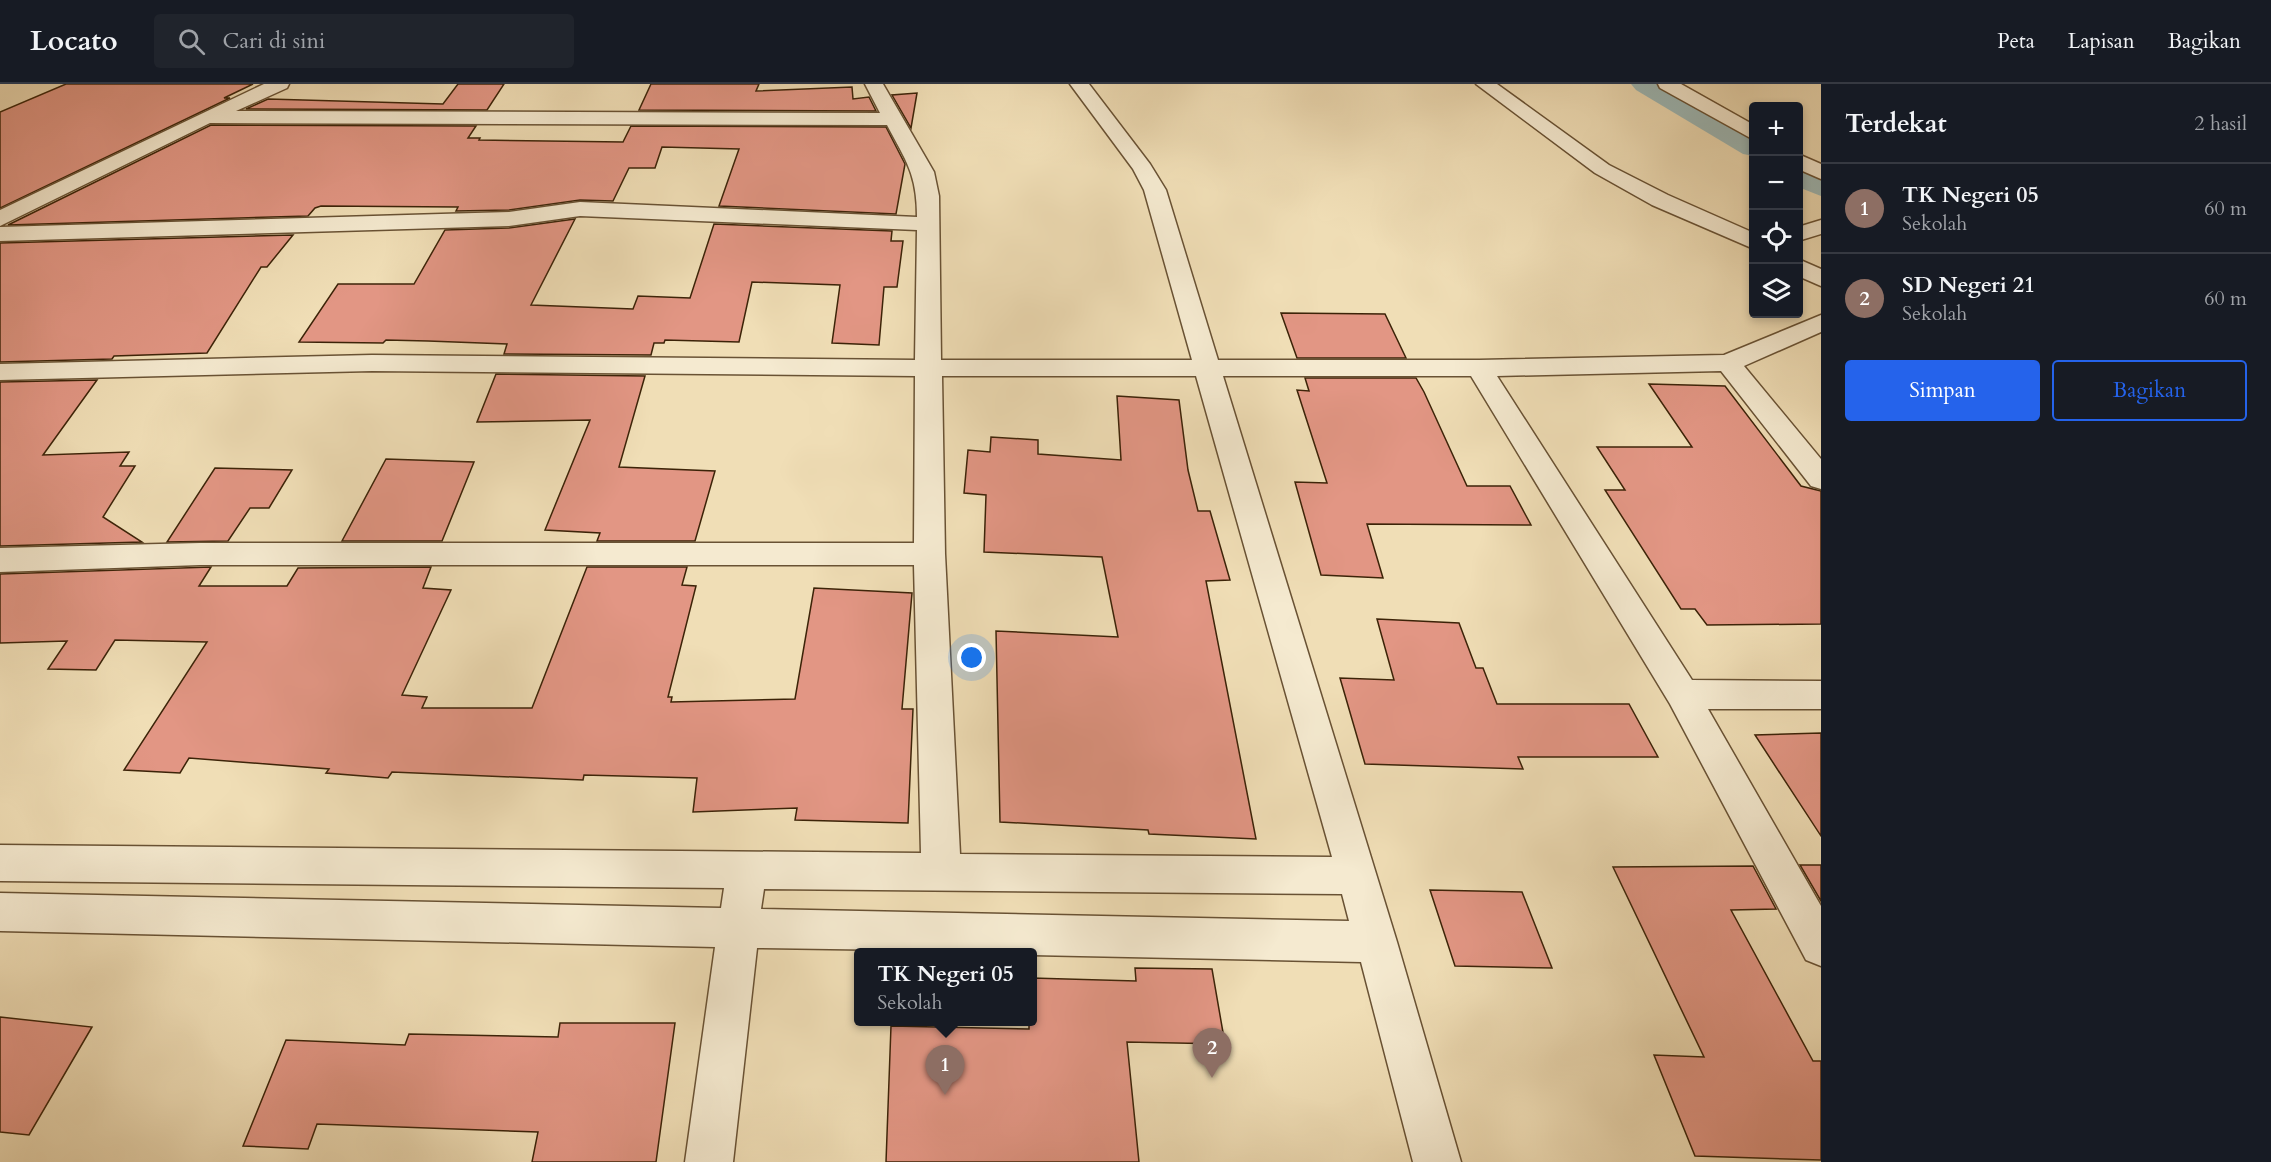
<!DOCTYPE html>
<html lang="id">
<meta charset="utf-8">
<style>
:root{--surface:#171b24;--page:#20242c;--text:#f1f3f6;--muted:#9ea1a6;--line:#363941;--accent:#2563eb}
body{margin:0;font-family:Cardo,serif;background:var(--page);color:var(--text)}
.controls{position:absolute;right:18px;top:18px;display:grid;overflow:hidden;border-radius:6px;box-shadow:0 3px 9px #0003}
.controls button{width:54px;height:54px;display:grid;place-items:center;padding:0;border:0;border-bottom:2px solid var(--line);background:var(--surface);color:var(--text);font:30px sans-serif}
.you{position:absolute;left:972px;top:574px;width:21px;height:21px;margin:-15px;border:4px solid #fff;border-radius:50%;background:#1a73e8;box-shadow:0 0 0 9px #1a73e833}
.badge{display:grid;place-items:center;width:39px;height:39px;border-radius:50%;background:var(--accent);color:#fff;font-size:20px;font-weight:700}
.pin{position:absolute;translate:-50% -50px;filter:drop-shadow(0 2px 3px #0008)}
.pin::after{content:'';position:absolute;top:32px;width:21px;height:18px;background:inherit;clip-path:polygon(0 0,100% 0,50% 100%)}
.popup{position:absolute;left:854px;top:864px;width:183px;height:78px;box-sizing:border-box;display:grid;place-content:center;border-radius:6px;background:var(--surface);filter:drop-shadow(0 2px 4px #0005);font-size:20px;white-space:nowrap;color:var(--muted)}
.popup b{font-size:22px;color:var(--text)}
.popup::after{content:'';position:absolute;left:50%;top:100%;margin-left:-12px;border:12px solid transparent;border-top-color:var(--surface)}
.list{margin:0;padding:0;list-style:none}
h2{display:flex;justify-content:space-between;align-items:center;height:78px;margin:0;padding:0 24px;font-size:26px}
h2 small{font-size:20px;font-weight:400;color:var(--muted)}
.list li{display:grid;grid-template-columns:39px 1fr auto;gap:18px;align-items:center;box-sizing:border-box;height:90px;padding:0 24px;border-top:2px solid var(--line)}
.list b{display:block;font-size:22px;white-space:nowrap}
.list p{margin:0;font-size:20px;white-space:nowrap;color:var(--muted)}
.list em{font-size:20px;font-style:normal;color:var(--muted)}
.actions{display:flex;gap:12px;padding:18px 24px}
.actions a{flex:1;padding:14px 0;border:2px solid var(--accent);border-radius:6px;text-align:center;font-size:21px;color:var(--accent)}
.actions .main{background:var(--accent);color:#fff}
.icon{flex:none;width:33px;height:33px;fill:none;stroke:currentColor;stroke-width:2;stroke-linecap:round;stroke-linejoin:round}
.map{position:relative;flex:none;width:1821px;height:1078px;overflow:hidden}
header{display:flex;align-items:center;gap:36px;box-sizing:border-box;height:84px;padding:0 30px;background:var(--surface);border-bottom:2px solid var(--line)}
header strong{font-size:28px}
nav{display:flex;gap:33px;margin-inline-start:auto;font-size:21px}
.search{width:420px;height:54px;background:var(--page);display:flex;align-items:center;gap:15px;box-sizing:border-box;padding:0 21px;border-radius:6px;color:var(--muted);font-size:22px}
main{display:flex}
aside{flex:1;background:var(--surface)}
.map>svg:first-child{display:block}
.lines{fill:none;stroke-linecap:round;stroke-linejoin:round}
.canal{fill:#9ebab8;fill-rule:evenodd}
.building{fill:#e29684;stroke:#3c2308;stroke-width:1.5}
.minor-casing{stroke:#695234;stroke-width:3}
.minor{fill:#f5ead0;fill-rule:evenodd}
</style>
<header>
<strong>Locato</strong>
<div class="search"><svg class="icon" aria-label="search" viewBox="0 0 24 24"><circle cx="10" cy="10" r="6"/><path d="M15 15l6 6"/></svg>Cari di sini</div>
<nav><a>Peta</a><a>Lapisan</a><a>Bagikan</a></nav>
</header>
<main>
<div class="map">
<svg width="1821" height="1078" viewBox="0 0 1821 1078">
<rect width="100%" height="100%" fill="#f0deb6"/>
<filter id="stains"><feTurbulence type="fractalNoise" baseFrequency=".00333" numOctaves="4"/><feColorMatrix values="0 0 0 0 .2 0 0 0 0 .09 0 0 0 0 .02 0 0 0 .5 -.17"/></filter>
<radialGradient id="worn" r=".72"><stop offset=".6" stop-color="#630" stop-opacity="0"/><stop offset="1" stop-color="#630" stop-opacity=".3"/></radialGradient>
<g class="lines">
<g class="canal">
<polygon points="1631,0 1667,0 1754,50 1754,72 1743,70 1636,6"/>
<polygon points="1798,79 1821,88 1821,112 1798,103"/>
</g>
</g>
<g class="building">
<polygon points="66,0 253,0 224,14 230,14 0,124 0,28"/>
<polygon points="458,0 504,0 487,26 246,25 268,15 443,20"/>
<polygon points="651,0 759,0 756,7 852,3 853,15 869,13 876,27 639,26"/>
<polygon points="917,9 911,44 892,11"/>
<polygon points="211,41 476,42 468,54 480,54 479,56 623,58 631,42 886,43 905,80 896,130 719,122 739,65 662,63 655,84 629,84 613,117 580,116 509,126 456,127 458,123 321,122 315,124 308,132 8,141"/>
<polygon points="575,135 531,221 633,225 638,212 690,214 714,140 892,147 891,157 903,157 897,203 884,203 879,261 832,259 840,201 752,198 739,258 665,256 664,259 654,259 651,271 504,270 507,260 428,257 386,256 383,259 299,258 338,200 414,200 445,146 509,144"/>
<polygon points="293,151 267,183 261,183 207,269 114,272 112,275 0,278 0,159"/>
<polygon points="1281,229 1385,230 1406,274 1297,274"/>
<polygon points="496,290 645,292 619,383 715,387 695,457 597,457 600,449 545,446 590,336 477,338"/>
<polygon points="1305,294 1416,294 1424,308 1467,402 1510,402 1531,441 1367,440 1383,494 1321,491 1295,398 1327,399 1297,306 1309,307"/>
<polygon points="97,296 43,371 129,368 120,382 135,382 103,433 142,458 0,462 0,298"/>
<polygon points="1649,300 1725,302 1801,402 1821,407 1821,540 1707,541 1695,525 1681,525 1605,406 1625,406 1597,363 1692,363"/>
<polygon points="1117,312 1179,316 1188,386 1198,427 1210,427 1230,496 1206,497 1256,755 1149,750 1148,746 1000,738 996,547 1118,553 1102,473 984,468 986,411 964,409 968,366 990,368 991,353 1038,356 1038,370 1121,376"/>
<polygon points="386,375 474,378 442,457 342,457"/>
<polygon points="215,384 292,386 269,424 250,424 228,457 167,458"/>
<polygon points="211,483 199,502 287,502 298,484 431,483 423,504 451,506 402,611 427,613 422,624 532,624 587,483 687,483 682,501 696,502 668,613 672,613 671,618 795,615 814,504 912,509 902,625 913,625 908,739 795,736 797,724 693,728 697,694 584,691 583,696 392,688 388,694 326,689 329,685 189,674 180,689 124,686 207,558 115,556 96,586 48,585 67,557 0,559 0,490"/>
<polygon points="1377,535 1459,539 1476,584 1483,584 1497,620 1629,620 1658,673 1518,673 1523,685 1365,680 1340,594 1394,596"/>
<polygon points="1821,649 1821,752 1755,651"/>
<polygon points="1800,781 1821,781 1821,817"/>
<polygon points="1753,782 1776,825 1731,826 1813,977 1821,977 1821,1076 1695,1072 1654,971 1704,973 1613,783"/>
<polygon points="1430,806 1522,808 1552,884 1455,882"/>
<polygon points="1135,884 1212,885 1225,960 1127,958 1139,1078 886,1078 891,942 1029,945 1029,938 1032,938 1032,894 1136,897"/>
<polygon points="0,933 92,943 29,1051 0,1048"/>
<polygon points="560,939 675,939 656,1078 532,1078 538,1048 317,1040 308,1065 243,1062 286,956 405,961 409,950 558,953"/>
</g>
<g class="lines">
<defs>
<g id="minor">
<path d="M264 0H289L287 4 236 27 880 29 865 0H883L934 88 939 112 941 276H1192L1144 106 1133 85 1070 0H1089L1150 80 1166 106 1218 276H1479L1724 271 1821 231V248L1744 282 1821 375V405L1811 402 1721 287 1497 292 1692 596 1821 597V625H1708L1821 822V882L1806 876 1670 620 1471 292H1223L1397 858 1461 1078H1413L1361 878 1032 871V868L757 864 733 1078H685L715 863 0 847V809L721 824 724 804 0 797V761L921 769 914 481H200L0 488V464L200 459H914L915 292 372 287 0 296V280L372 271 915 276 917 146 580 132 509 142 0 157V143L509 128 580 118 917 133C917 90 906 77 887 41L210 39 0 142V126ZM942 292H1196L1332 773 960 770 945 470ZM764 805 1342 810 1349 837 761 825Z"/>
<polygon points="1476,0 1497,0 1609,81 1668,111 1754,149 1754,165 1652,121 1595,89"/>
<polygon points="1658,0 1681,0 1754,41 1754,56 1660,4"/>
<polygon points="1798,70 1821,80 1821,95 1798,85"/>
<polygon points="1821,136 1821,150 1798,157 1798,143"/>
<polygon points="1798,175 1821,185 1821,202 1798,192"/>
</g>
</defs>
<use href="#minor" class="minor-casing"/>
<use href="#minor" class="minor"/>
</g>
<rect width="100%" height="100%" filter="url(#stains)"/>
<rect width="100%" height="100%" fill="url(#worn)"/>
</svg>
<div class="controls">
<button>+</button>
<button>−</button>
<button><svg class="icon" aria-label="locate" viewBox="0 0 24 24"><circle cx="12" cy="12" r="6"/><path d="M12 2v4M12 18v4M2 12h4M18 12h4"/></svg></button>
<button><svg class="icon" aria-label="layers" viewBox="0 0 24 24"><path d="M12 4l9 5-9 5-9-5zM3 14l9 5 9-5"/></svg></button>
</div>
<div class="you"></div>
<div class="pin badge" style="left:945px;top:1011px;background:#8d6e63">1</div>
<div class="popup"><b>TK Negeri 05</b>Sekolah</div>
<div class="pin badge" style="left:1212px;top:994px;background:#8d6e63">2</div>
</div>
<aside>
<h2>Terdekat<small>2 hasil</small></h2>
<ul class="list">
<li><span class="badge" style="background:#8d6e63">1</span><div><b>TK Negeri 05</b><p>Sekolah</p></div><em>60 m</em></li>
<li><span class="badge" style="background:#8d6e63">2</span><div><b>SD Negeri 21</b><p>Sekolah</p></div><em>60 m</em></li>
</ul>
<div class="actions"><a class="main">Simpan</a><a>Bagikan</a></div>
</aside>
</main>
